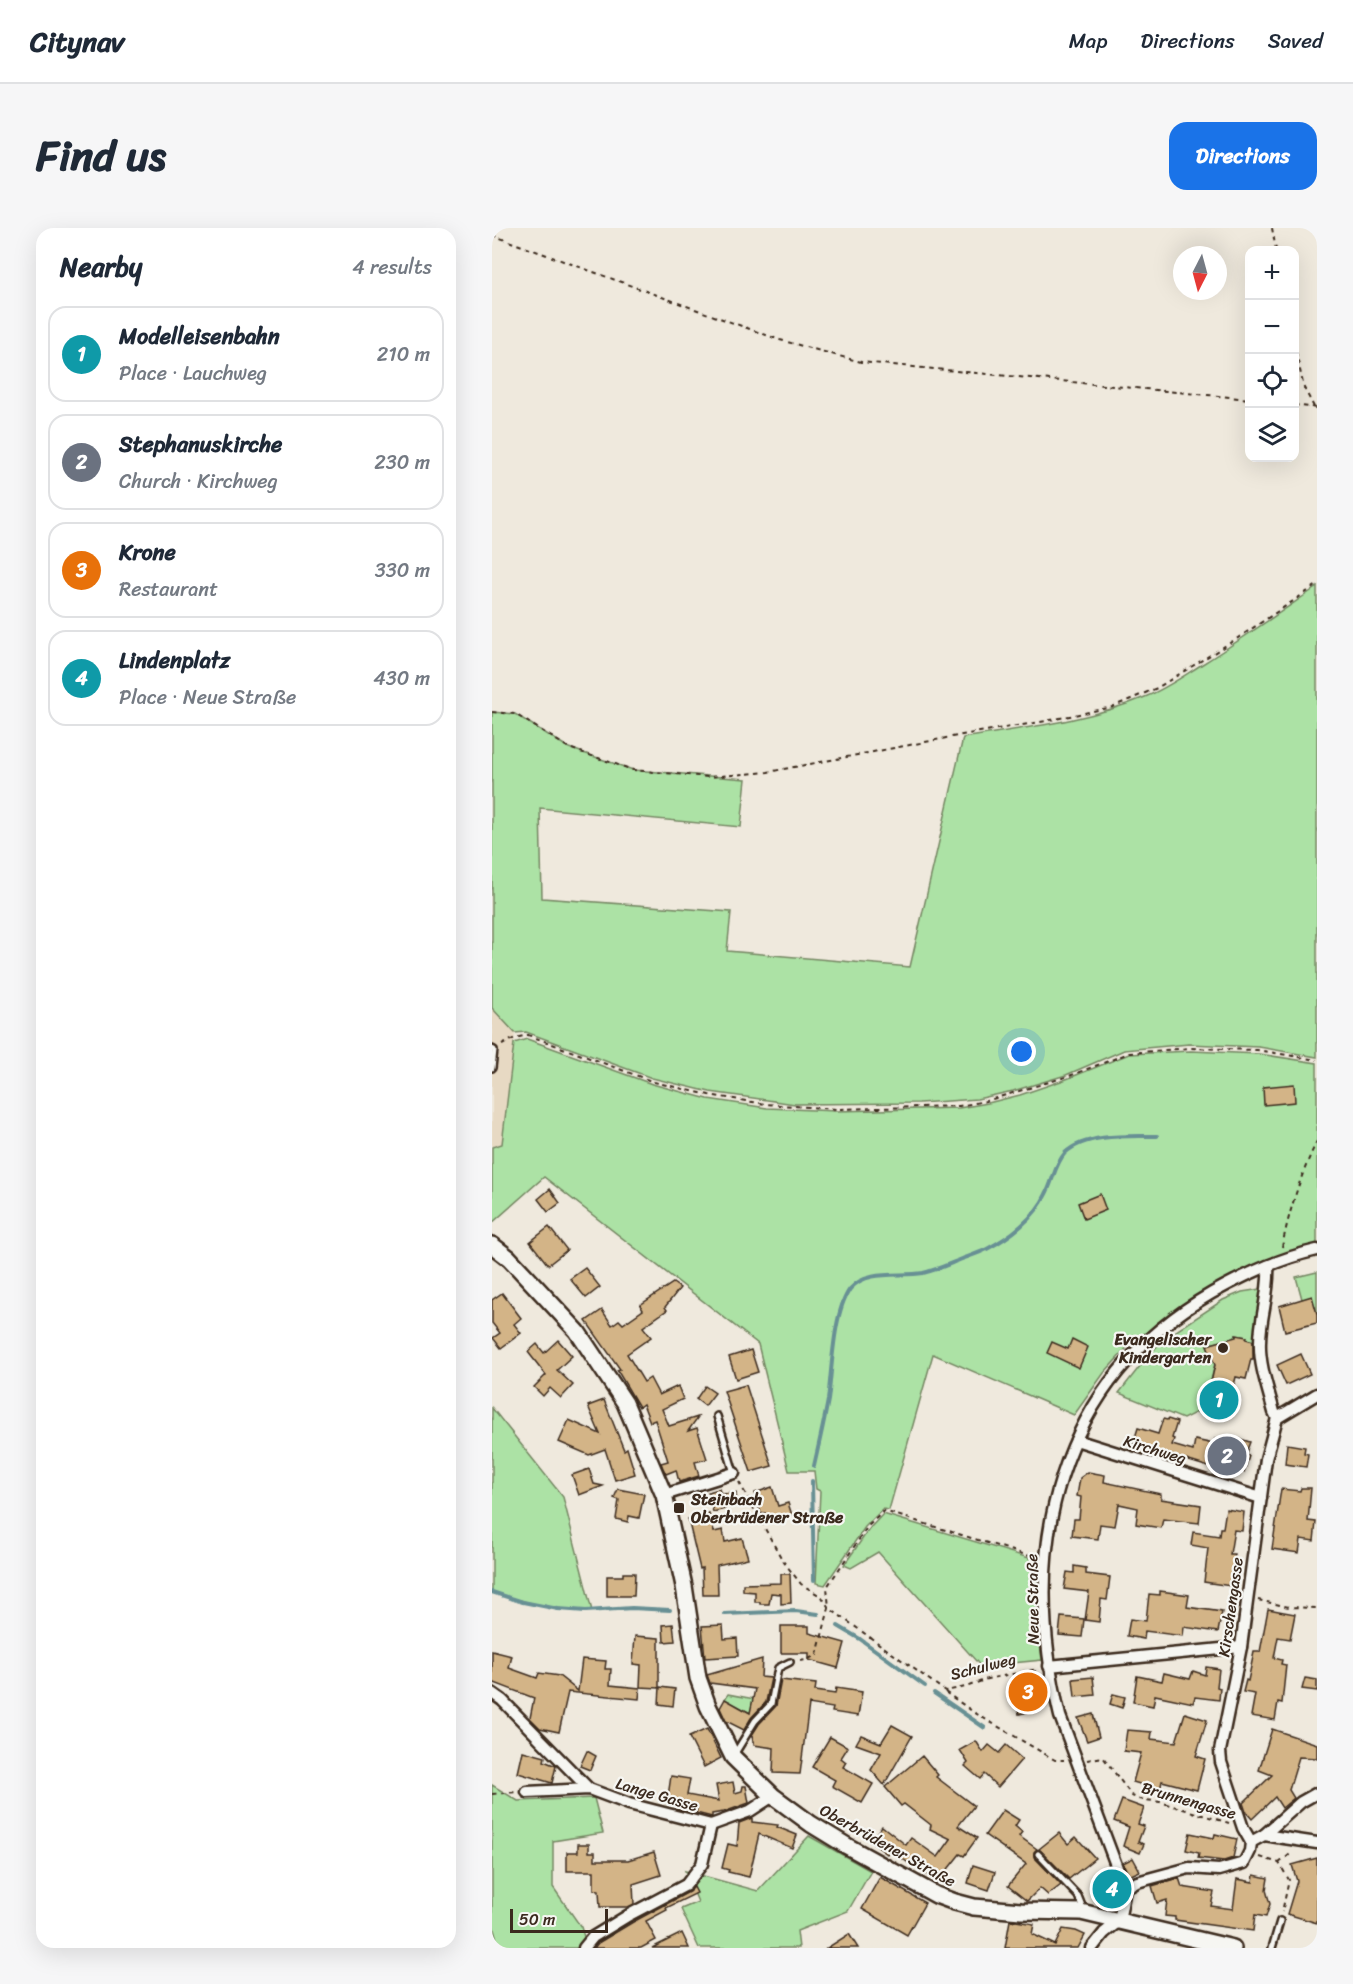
<!DOCTYPE html>
<meta charset="utf-8">
<style>
:root{--surface:#fff;--page:#f6f6f7;--text:#1f2937;--muted:#747a83;--line:#e0e1e3;--accent:#1a73e8}
body{margin:0;font-family:Sriracha,sans-serif;background:var(--page);color:var(--text)}
.controls{position:absolute;right:18px;top:18px;display:grid;overflow:hidden;border-radius:12px;box-shadow:0 6px 24px #0002}
.controls button{width:54px;height:54px;display:grid;place-items:center;padding:0;border:0;border-bottom:2px solid var(--line);background:var(--surface);color:var(--text);font:30px sans-serif}
.compass{position:absolute;left:681px;top:18px;width:54px;height:54px;border-radius:50%;background:var(--surface);box-shadow:0 6px 24px #0002;rotate:186deg}
.scale{position:absolute;left:18px;bottom:15px;width:98px;box-sizing:border-box;padding-left:6px;border:3px solid #3b2a1e;border-top:0;font-size:16px;line-height:21px;white-space:nowrap;color:#3b2a1e;-webkit-text-stroke:4px #f6f6f2;paint-order:stroke}
.you{position:absolute;left:530px;top:824px;width:21px;height:21px;margin:-15px;border:4px solid #fff;border-radius:50%;background:#1a73e8;box-shadow:0 0 0 9px #1a73e833}
.badge{display:grid;place-items:center;width:39px;height:39px;border-radius:50%;background:var(--accent);color:#fff;font-size:20px;font-weight:700}
.pin{position:absolute;translate:-50% -50%;border:3px solid #fff;box-shadow:0 2px 6px #0006}
.list{margin:0;padding:0;list-style:none}
h2{display:flex;justify-content:space-between;align-items:center;height:78px;margin:0;padding:0 24px;font-size:26px}
h2 small{font-size:20px;font-weight:400;color:var(--muted)}
.list li{display:grid;grid-template-columns:39px 1fr auto;gap:18px;align-items:center;box-sizing:border-box;height:96px;margin:0 12px 12px;padding:0 12px;border:2px solid var(--line);border-radius:18px}
.list b{display:block;font-size:22px;white-space:nowrap}
.list p{margin:0;font-size:20px;white-space:nowrap;color:var(--muted)}
.list em{font-size:20px;font-style:normal;color:var(--muted)}
.icon{flex:none;width:33px;height:33px;fill:none;stroke:currentColor;stroke-width:2;stroke-linecap:round;stroke-linejoin:round}
.map{position:relative;flex:none;width:825px;height:1720px;overflow:hidden;border-radius:18px}
header{display:flex;align-items:center;gap:36px;box-sizing:border-box;height:84px;padding:0 30px;background:var(--surface);border-bottom:2px solid var(--line)}
header strong{font-size:28px}
nav{display:flex;gap:33px;margin-inline-start:auto;font-size:21px}
.intro{display:flex;align-items:center;justify-content:space-between;box-sizing:border-box;height:144px;padding:0 36px}
h1{margin:0;font-size:42px}
.button{padding:15px 27px;border-radius:18px;background:var(--accent);color:#fff;font-size:21px;font-weight:700}
main{display:flex;gap:36px;padding:0 36px}
aside{flex:1;background:var(--surface);border-radius:18px;box-shadow:0 6px 24px #0002}
.map>svg:first-child{display:block}
.built{fill:#e7d9c3}
.green{fill:#ace2a5;stroke:#748662;stroke-width:1.5}
.lines{fill:none;stroke-linecap:round;stroke-linejoin:round}
.stream{stroke:#679094;stroke-width:4}
.building{fill:#d3b487;stroke:#3b2a1e;stroke-width:1.5}
.lane-casing{stroke:#3b2a1e;stroke-width:10}
.street-casing{stroke:#3b2a1e;stroke-width:15}
.secondary-casing{stroke:#3b2a1e;stroke-width:20}
.path{stroke:#3b2a1e;stroke-width:2;stroke-dasharray:4.5 4.5;stroke-linecap:butt}
.lane{stroke:#f6f6f2;stroke-width:5}
.street{stroke:#f6f6f2;stroke-width:10}
.secondary{stroke:#f6f6f2;stroke-width:15}
.poi-dot{fill:#3b2a1e;stroke:#f6f6f2;stroke-width:2}
.labels{text-anchor:middle;stroke-width:4.5;stroke-linejoin:round;paint-order:stroke}
.poi-label{font-size:16px;font-weight:bold;fill:#3b2a1e;stroke:#f6f6f2;text-anchor:end}
.street-label{font-size:16px;fill:#3b2a1e;stroke:#f6f6f2}
</style>
<header>
<strong>Citynav</strong>
<nav><a>Map</a><a>Directions</a><a>Saved</a></nav>
</header>
<div class="intro"><h1>Find us</h1><a class="button">Directions</a></div>
<main>
<aside>
<h2>Nearby<small>4 results</small></h2>
<ul class="list">
<li><span class="badge" style="background:#0f9aa8">1</span><div><b>Modelleisenbahn</b><p>Place · Lauchweg</p></div><em>210 m</em></li>
<li><span class="badge" style="background:#6b7280">2</span><div><b>Stephanuskirche</b><p>Church · Kirchweg</p></div><em>230 m</em></li>
<li><span class="badge" style="background:#e8710a">3</span><div><b>Krone</b><p>Restaurant</p></div><em>330 m</em></li>
<li><span class="badge" style="background:#0f9aa8">4</span><div><b>Lindenplatz</b><p>Place · Neue Straße</p></div><em>430 m</em></li>
</ul>
</aside>
<div class="map">
<svg width="825" height="1720" viewBox="0 0 825 1720">
<rect width="100%" height="100%" fill="#efe9dd"/>
<filter id="ink" filterUnits="userSpaceOnUse"><feTurbulence type="fractalNoise" baseFrequency=".0167" numOctaves="2"/><feDisplacementMap in="SourceGraphic" scale="12" xChannelSelector="R" yChannelSelector="G"/><feConvolveMatrix kernelMatrix="1 2 1 2 8 2 1 2 1" color-interpolation-filters="sRGB"/></filter>
<g filter="url(#ink)">
<polygon class="built" points="0,780 23,805 10,916 0,919"/>
<g class="green">
<path d="M825 359V829L767 819 697 816 632 822 574 847 521 863 485 871 427 875 303 876 218 864 160 850 34 804 23 805 0 780V484L23 486 77 520 141 542 254 551 249 599 48 580 50 670 239 684 235 723 418 739 471 510C531 500 596 493 653 469 674 461 693 447 712 435 750 411 787 385 825 359Z"/>
<path d="M35 811 160 856 216 871 275 880 345 883 467 880 496 875 528 867 572 852 637 826 699 823 767 826 825 835V1016C756 1032 698 1067 645 1113L642 1112 612 1145 582 1187 441 1126 397 1282 391 1281 373 1299 333 1357 324 1355 328 1263 324 1261 322 1243H297L266 1116 52 949 0 995V919L10 916 22 815Z"/>
<polygon points="825,1044 825,1085 821,1086 813,1082 804,1049"/>
<polygon points="769,1061 772,1062 763,1113 754,1111 755,1109 745,1107 743,1112 737,1111 715,1117 723,1135 713,1180 691,1191 627,1165 656,1128 672,1111 731,1072 750,1064"/>
<path d="M0 1180 71 1269 100 1383C66 1383 33 1374 0 1364Z"/>
<polygon points="391,1286 547,1333 546,1398 550,1432 520,1435 493,1443 386,1324 359,1340 352,1337 378,1300"/>
<polygon points="236,1466 273,1473 262,1487 233,1471"/>
<polygon points="0,1557 26,1573 102,1570 111,1605 61,1613 61,1659 89,1699 93,1712 88,1720 7,1720 0,1694"/>
<polygon points="317,1608 379,1643 356,1683 305,1703 307,1720 207,1720 189,1681 206,1674 193,1643 266,1663"/>
</g>
<g class="lines">
<g class="stream">
<path d="M322 1238C327 1216 332 1194 336 1172 340 1143 341 1084 358 1061 375 1041 408 1049 431 1045 445 1042 457 1036 470 1031 478 1028 487 1025 495 1021 518 1009 543 990 554 966 561 953 563 936 573 925 594 905 638 908 665 908"/>
<polyline points="320,1253 322,1352"/>
<polyline points="0,1364 31,1374 66,1381 94,1383 140,1380 178,1382"/>
<polyline points="233,1386 304,1383 326,1386"/>
<polyline points="346,1398 368,1411 433,1458"/>
<polyline points="442,1465 493,1500"/>
</g>
</g>
<g class="building">
<polygon points="802,856 803,874 772,877 771,859"/>
<polygon points="58,961 68,975 56,984 46,971"/>
<polygon points="608,966 614,982 592,991 586,975"/>
<polygon points="57,999 75,1022 56,1037 38,1014"/>
<polygon points="93,1040 108,1059 94,1070 78,1051"/>
<polygon points="181,1055 188,1060 173,1079 175,1082 151,1099 159,1109 135,1126 152,1154 158,1150 167,1167 186,1158 191,1171 170,1181 177,1198 206,1189 196,1203 205,1200 215,1231 203,1234 207,1248 187,1254 184,1242 174,1246 171,1240 169,1235 176,1233 163,1192 158,1194 151,1176 147,1179 125,1142 128,1141 94,1093 110,1082 120,1097 127,1092 131,1096 151,1082 148,1077"/>
<polygon points="10,1065 29,1090 22,1096 29,1105 9,1120 1,1110 8,1105 0,1095 0,1072"/>
<polygon points="820,1068 825,1086 825,1095 793,1103 787,1078"/>
<polygon points="744,1107 755,1109 754,1111 761,1113 761,1131 759,1131 754,1151 744,1149 735,1185 713,1180 723,1137 715,1117 744,1109"/>
<polygon points="580,1111 596,1119 587,1140 555,1125 560,1114 576,1121"/>
<polygon points="66,1112 80,1128 65,1142 81,1157 69,1170 58,1160 51,1168 42,1159 54,1147 36,1124 45,1116 52,1125"/>
<polygon points="259,1122 266,1144 244,1151 237,1129"/>
<polygon points="809,1126 818,1146 794,1157 785,1137"/>
<polygon points="254,1157 280,1238 259,1244 232,1163"/>
<polygon points="213,1158 223,1165 213,1178 204,1171"/>
<polygon points="112,1172 132,1222 135,1220 143,1246 123,1252 113,1221 97,1227 67,1214 77,1192 108,1206 96,1178"/>
<polygon points="671,1191 675,1192 676,1191 685,1194 680,1210 682,1211 680,1217 701,1223 703,1212 722,1216 723,1211 745,1217 748,1211 758,1214 753,1227 757,1228 752,1244 719,1233 717,1239 641,1216 646,1200 666,1206"/>
<polygon points="795,1216 813,1219 812,1225 816,1226 814,1239 793,1236"/>
<polygon points="97,1241 102,1256 111,1258 87,1267 80,1247"/>
<polygon points="596,1244 613,1247 612,1254 669,1266 669,1271 709,1277 707,1295 671,1291 669,1300 644,1296 646,1280 627,1276 623,1298 608,1296 606,1311 580,1308 582,1291 587,1291 589,1269 585,1268 588,1250"/>
<polygon points="280,1259 286,1278 296,1275 300,1287 276,1295 273,1285 269,1286 263,1265"/>
<polygon points="809,1260 819,1260 816,1293 824,1294 822,1313 809,1311 807,1325 780,1321 789,1261 808,1263"/>
<polygon points="126,1261 152,1266 147,1290 137,1288 136,1294 124,1291 127,1272 122,1270"/>
<polygon points="227,1261 229,1266 244,1265 245,1275 231,1276 233,1281 221,1284 216,1264"/>
<polygon points="734,1281 752,1284 750,1303 742,1302 738,1326 743,1326 739,1358 712,1354 716,1320 699,1317 701,1304 727,1308 728,1300 731,1300"/>
<polygon points="217,1285 222,1304 231,1302 233,1314 250,1310 256,1330 225,1337 226,1367 211,1367 210,1340 208,1341 196,1291"/>
<polygon points="582,1338 594,1340 594,1346 618,1349 615,1372 609,1371 607,1394 593,1392 597,1364 572,1361 575,1344 582,1345"/>
<polygon points="131,1345 143,1345 142,1368 115,1368 115,1348 131,1348"/>
<polygon points="289,1346 298,1346 299,1375 289,1376 289,1366 279,1365 277,1376 268,1376 268,1374 263,1374 263,1364 251,1363 251,1356 289,1355"/>
<polygon points="668,1363 697,1367 695,1379 730,1384 726,1404 692,1399 691,1408 653,1403 652,1411 635,1408 638,1391 654,1393 657,1366 668,1367"/>
<polygon points="776,1381 803,1386 798,1411 786,1409 782,1430 790,1432 789,1436 794,1437 790,1475 786,1474 783,1492 759,1488 763,1466 751,1464 754,1452 756,1453 762,1424 768,1424"/>
<polygon points="569,1389 592,1391 590,1409 567,1407"/>
<polygon points="181,1396 183,1413 172,1414 171,1397"/>
<polygon points="231,1397 232,1411 245,1410 246,1428 213,1430 210,1398"/>
<polygon points="289,1398 317,1398 317,1405 353,1415 346,1440 317,1432 317,1425 289,1425"/>
<polygon points="143,1408 167,1410 167,1460 148,1459 149,1437 141,1436"/>
<polygon points="0,1423 20,1428 17,1440 45,1450 47,1445 67,1448 86,1463 90,1431 114,1433 113,1441 119,1441 118,1457 148,1460 147,1471 76,1464 67,1504 48,1500 38,1490 42,1470 0,1454"/>
<polygon points="270,1431 269,1449 279,1450 274,1474 259,1490 252,1502 234,1493 228,1480 233,1471 258,1485 263,1461 218,1455 215,1447"/>
<polygon points="714,1439 727,1441 725,1459 728,1460 727,1472 703,1469 701,1475 663,1467 661,1478 641,1474 645,1448 670,1453 672,1445 698,1451 701,1443 713,1447"/>
<polygon points="543,1443 549,1468 546,1469 548,1481 527,1486 521,1449"/>
<polygon points="601,1449 603,1467 583,1469 581,1451"/>
<polygon points="813,1450 825,1452 825,1463 810,1461"/>
<polygon points="289,1452 324,1456 323,1463 343,1466 344,1460 370,1464 366,1488 340,1484 341,1480 317,1476 308,1546 281,1545 282,1520 262,1517 262,1514 261,1514 260,1507 267,1496 284,1478"/>
<polygon points="168,1459 183,1461 181,1478 167,1476"/>
<polygon points="621,1466 633,1469 630,1480 618,1476"/>
<polygon points="693,1485 715,1492 704,1528 713,1531 705,1562 670,1553 668,1562 641,1554 649,1525 632,1523 635,1502 660,1504 659,1511 684,1514"/>
<polygon points="601,1486 607,1509 595,1513 586,1490"/>
<polygon points="400,1497 420,1508 392,1557 379,1542 389,1525 364,1516 369,1507 389,1515"/>
<polygon points="215,1501 229,1530 212,1539 197,1509"/>
<polygon points="780,1501 825,1516 825,1530 807,1529 797,1562 802,1570 790,1580 783,1569 760,1591 754,1584 751,1575 780,1547 767,1542"/>
<polygon points="338,1509 356,1519 349,1530 354,1534 351,1539 381,1556 370,1575 340,1558 343,1552 320,1539"/>
<polygon points="484,1513 491,1524 497,1517 507,1525 514,1517 530,1531 506,1559 492,1546 488,1551 473,1538 476,1535 468,1522"/>
<polygon points="31,1523 53,1529 52,1533 64,1538 60,1555 26,1545"/>
<polygon points="95,1523 104,1528 98,1542 88,1538"/>
<polygon points="430,1528 446,1547 444,1549 482,1578 466,1598 485,1610 472,1628 468,1626 445,1655 423,1637 422,1639 398,1622 395,1626 378,1613 390,1598 414,1617 419,1610 446,1629 459,1611 438,1601 439,1597 412,1576 409,1578 393,1559"/>
<polygon points="179,1548 198,1551 195,1567 227,1573 224,1557 241,1554 243,1565 250,1563 251,1558 254,1558 257,1575 232,1584 220,1586 220,1589 204,1585 205,1580 175,1575"/>
<polygon points="630,1572 652,1580 646,1596 652,1598 646,1614 652,1616 648,1625 631,1618 637,1599 622,1593"/>
<polygon points="511,1582 527,1592 523,1598 530,1604 527,1608 545,1621 542,1624 542,1629 569,1657 556,1667 548,1660 535,1673 516,1658 534,1636 493,1607"/>
<polygon points="260,1590 260,1594 286,1597 285,1599 305,1607 300,1620 267,1606 257,1649 236,1644 237,1642 230,1640 236,1616 245,1618 247,1595"/>
<polygon points="567,1605 576,1616 584,1609 603,1630 577,1651 547,1621"/>
<polygon points="698,1605 722,1610 723,1606 745,1611 741,1630 732,1633 706,1630 707,1625 694,1622"/>
<polygon points="86,1616 97,1616 97,1624 103,1624 103,1632 136,1632 162,1624 169,1647 141,1656 142,1676 136,1679 108,1679 107,1663 102,1662 102,1643 75,1643 75,1624 86,1624"/>
<polygon points="641,1630 648,1643 637,1648 631,1635"/>
<polygon points="825,1630 825,1695 795,1686 805,1653 800,1637"/>
<polygon points="481,1637 503,1644 497,1662 476,1655"/>
<polygon points="762,1647 776,1650 774,1662 778,1676 774,1689 763,1687 761,1703 683,1692 683,1689 673,1688 675,1672 665,1675 660,1658 687,1650 690,1659 722,1664 719,1678 741,1681 745,1651 761,1654"/>
<polygon points="388,1649 433,1675 415,1707 370,1681"/>
<polygon points="202,1659 205,1665 174,1680 175,1682 154,1693 164,1712 149,1720 102,1720 106,1715 141,1694 197,1664"/>
<polygon points="518,1692 542,1696 540,1706 563,1717 571,1701 584,1703 593,1707 586,1720 513,1720"/>
<polygon points="190,1705 197,1720 160,1720"/>
<polygon points="357,1706 366,1720 335,1720"/>
</g>
<g class="lines">
<defs>
<g id="lane">
<polyline points="0,821 2,822 0,840"/>
<polyline points="225,1188 242,1245"/>
<polyline points="242,1527 263,1493 279,1476 286,1440 298,1434"/>
<polyline points="546,1626 586,1668 590,1678 589,1683"/>
<polyline points="780,1720 788,1693"/>
</g>
<g id="street">
<path d="M776 1038C778 1064 768 1088 768 1114 767 1137 776 1161 782 1184L785 1190"/>
<polyline points="584,1212 769,1270"/>
<polyline points="172,1267 242,1245"/>
<polyline points="557,1438 749,1419"/>
<polyline points="0,1465 10,1472 97,1561"/>
<polyline points="35,1564 97,1561 137,1576 219,1597 258,1583 281,1568"/>
<polyline points="772,1607 809,1574 825,1565"/>
<polyline points="759,1614 751,1600 729,1534 728,1523 749,1419 774,1231 785,1190 825,1166"/>
<polyline points="759,1614 772,1607 825,1615"/>
<polyline points="633,1661 645,1654 697,1640 727,1642 752,1635 758,1623 759,1614"/>
<polyline points="92,1720 101,1709 137,1687 194,1657 210,1636 219,1597"/>
<path d="M600 1720 612 1705 627 1693 633 1661 568 1488C527 1322 564 1155 720 1065 752 1047 789 1030 825 1022"/>
</g>
<polyline id="secondary" points="0,1017 17,1030 85,1103 133,1175 172,1267 192,1358 206,1450 216,1478 241,1529 281,1568 319,1596 355,1618 444,1667 463,1674 482,1679 529,1683 589,1684 741,1720"/>
</defs>
<use href="#lane" class="lane-casing"/>
<use href="#street" class="street-casing"/>
<use href="#secondary" class="secondary-casing"/>
<g class="path">
<polyline points="780,0 784,22"/>
<polyline points="0,7 288,112 369,134 758,171"/>
<polyline points="802,115 812,160 822,179"/>
<polyline points="802,177 825,180"/>
<polyline points="0,484 23,486 77,520 141,542 216,549 276,544 470,507 554,493 620,479 665,460 749,408 825,357"/>
<polyline points="10,817 23,810 36,807 162,854 217,867 273,876 345,881 467,878 494,873 577,848 637,825 698,820 765,822 825,832"/>
<path d="M790 1019C797 983 809 946 825 913"/>
<polyline points="247,1254 291,1333 309,1356 330,1369 337,1380 453,1463 474,1459 495,1451 546,1441"/>
<polyline points="766,1372 797,1379 825,1380"/>
<polyline points="308,1433 314,1432 325,1427 337,1380 335,1359 376,1298 392,1283 544,1330"/>
<polyline points="453,1464 483,1485 563,1532 572,1532"/>
<polyline points="595,1532 611,1529 640,1568 647,1571 668,1574 737,1595"/>
<polyline points="0,1566 24,1564"/>
<polyline points="768,1629 787,1635 797,1652 790,1684"/>
<polyline points="787,1635 801,1624"/>
</g>
<use href="#lane" class="lane"/>
<use href="#street" class="street"/>
<use href="#secondary" class="secondary"/>
</g>
</g>
<g class="poi-dot">
<circle cx="731" cy="1120" r="6"/>
<rect x="181" y="1274" width="12" height="12" rx="3"/>
</g>
<g class="labels">
<g class="poi-label">
<text x="719" y="1117">Evangelischer<tspan x="719" dy="18">Kindergarten</tspan></text>
<text x="199" y="1277" text-anchor="start">Steinbach<tspan x="199" dy="18">Oberbrüdener Straße</tspan></text>
</g>
<g class="street-label">
<text transform="translate(663 1221) rotate(17)" y="6">Kirchweg</text>
<text transform="translate(540 1371) rotate(-91)" y="6">Neue Straße</text>
<text transform="translate(738 1379) rotate(-82)" y="6">Kirschengasse</text>
<text transform="translate(491 1438) rotate(-14)" y="6">Schulweg</text>
<text transform="translate(165 1566) rotate(16)" y="6">Lange Gasse</text>
<text transform="translate(697 1572) rotate(16)" y="6">Brunnengasse</text>
<text transform="translate(396 1617) rotate(29)" y="6">Oberbrüdener Straße</text>
</g>
</g>
</svg>
<div class="controls">
<button>+</button>
<button>−</button>
<button><svg class="icon" aria-label="locate" viewBox="0 0 24 24"><circle cx="12" cy="12" r="6"/><path d="M12 2v4M12 18v4M2 12h4M18 12h4"/></svg></button>
<button><svg class="icon" aria-label="layers" viewBox="0 0 24 24"><path d="M12 4l9 5-9 5-9-5zM3 14l9 5 9-5"/></svg></button>
</div>
<svg class="compass" viewBox="-18 -18 36 36"><path d="M0-13l5 13h-10z" fill="#e53935"/><path d="M0 13l5-13h-10z" fill="#747a83"/></svg>
<div class="scale">50 m</div>
<div class="you"></div>
<div class="pin badge" style="left:727px;top:1172px;background:#0f9aa8">1</div>
<div class="pin badge" style="left:735px;top:1228px;background:#6b7280">2</div>
<div class="pin badge" style="left:536px;top:1464px;background:#e8710a">3</div>
<div class="pin badge" style="left:620px;top:1661px;background:#0f9aa8">4</div>
</div>
</main>
